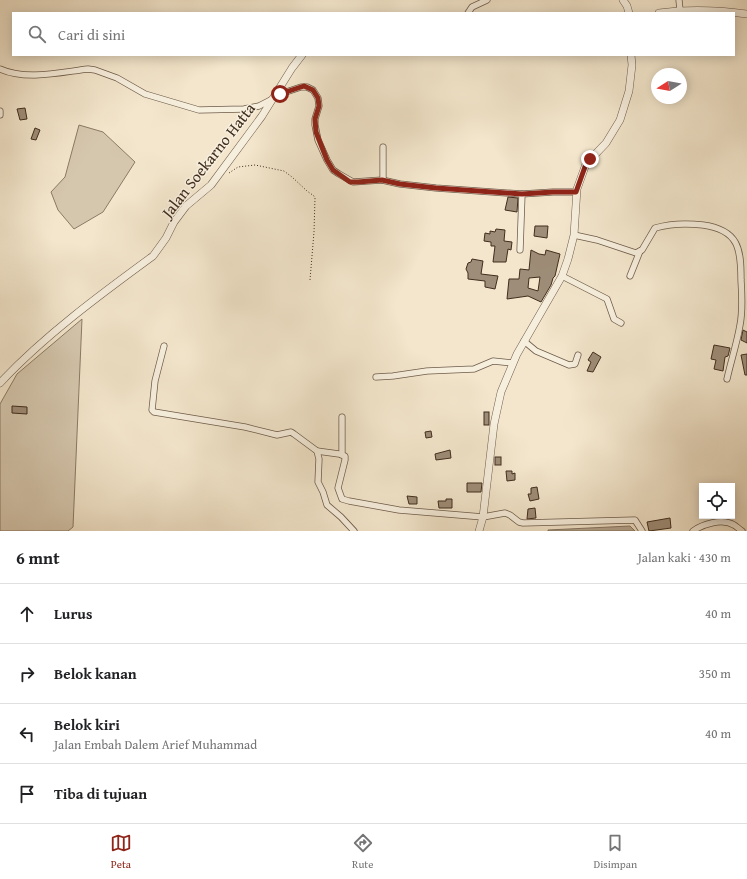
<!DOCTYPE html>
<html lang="id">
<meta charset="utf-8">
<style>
:root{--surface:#fff;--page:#f6f6f6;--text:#202124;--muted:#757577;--line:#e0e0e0;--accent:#8f2418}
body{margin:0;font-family:"Gentium Book Plus",serif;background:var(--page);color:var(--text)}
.controls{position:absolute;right:12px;bottom:12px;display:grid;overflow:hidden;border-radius:0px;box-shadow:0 2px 10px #0003}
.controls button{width:36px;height:36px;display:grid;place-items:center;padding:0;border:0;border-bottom:1px solid var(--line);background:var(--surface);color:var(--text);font:20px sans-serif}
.compass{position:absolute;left:651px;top:68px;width:36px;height:36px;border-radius:50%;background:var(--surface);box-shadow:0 2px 10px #0003;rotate:259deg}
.stop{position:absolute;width:12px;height:12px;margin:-9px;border:3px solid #8f2418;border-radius:50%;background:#fff}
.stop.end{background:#8f2418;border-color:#fff;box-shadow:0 1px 4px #0008}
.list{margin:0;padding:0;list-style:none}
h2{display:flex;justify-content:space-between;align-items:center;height:52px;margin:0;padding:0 16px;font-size:17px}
h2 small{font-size:13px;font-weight:400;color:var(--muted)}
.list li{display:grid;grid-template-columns:26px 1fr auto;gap:12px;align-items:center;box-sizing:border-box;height:60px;padding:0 16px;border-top:1px solid var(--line)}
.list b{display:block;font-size:15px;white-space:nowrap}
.list p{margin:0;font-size:13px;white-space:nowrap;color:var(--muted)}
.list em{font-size:13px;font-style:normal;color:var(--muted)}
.icon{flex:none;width:22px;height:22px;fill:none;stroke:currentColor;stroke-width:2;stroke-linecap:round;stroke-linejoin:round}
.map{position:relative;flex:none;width:747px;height:531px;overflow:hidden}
.search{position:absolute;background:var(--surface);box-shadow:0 2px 10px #0003;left:12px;right:12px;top:12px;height:44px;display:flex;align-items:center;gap:10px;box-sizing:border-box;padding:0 14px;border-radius:0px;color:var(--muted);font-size:15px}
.sheet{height:292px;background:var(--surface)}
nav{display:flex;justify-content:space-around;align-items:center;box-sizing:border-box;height:56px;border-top:1px solid var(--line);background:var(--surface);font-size:11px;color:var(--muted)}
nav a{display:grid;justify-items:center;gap:2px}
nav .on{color:var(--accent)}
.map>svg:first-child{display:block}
.green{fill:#d5c7ae;stroke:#8b7a66}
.water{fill:#b6a791;stroke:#877663}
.building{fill:#9e8d78;stroke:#412d1e;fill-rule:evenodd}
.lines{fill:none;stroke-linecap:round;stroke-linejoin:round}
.minor-casing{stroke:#6e5b4a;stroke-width:7}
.tertiary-casing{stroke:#6e5b4a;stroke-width:8}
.path{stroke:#412d1e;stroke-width:1;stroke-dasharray:1 2;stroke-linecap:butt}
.minor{stroke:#f7efde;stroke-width:5.5}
.tertiary{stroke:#f7efde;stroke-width:7}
.route{stroke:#8f2418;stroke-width:5}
.labels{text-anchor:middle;stroke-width:3;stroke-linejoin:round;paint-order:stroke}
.street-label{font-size:16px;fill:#412d1e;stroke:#f7efde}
</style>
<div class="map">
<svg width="747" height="531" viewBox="0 0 747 531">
<rect width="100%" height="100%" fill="#f3e6cc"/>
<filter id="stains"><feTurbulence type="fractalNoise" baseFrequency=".005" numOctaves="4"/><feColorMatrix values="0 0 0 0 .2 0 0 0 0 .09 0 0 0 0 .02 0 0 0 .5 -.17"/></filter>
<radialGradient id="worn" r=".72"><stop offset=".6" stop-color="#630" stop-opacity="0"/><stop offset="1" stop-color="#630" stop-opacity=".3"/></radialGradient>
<g class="green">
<polygon points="79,125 103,132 135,162 103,212 74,229 58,210 51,192 65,177"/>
<polygon points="82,319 73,527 68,531 0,531 0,404 17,374"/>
</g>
<polygon class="water" points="630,526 635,531 548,531 548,530"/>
<g class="building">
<polygon points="25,108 27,119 20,120 17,109"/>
<polygon points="35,128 40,130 36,140 31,139"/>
<polygon points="508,197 518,198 517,212 505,210"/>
<polygon points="535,226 548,226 547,238 534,236"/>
<polygon points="496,229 505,230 504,241 512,242 511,250 508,249 506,262 493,262 495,246 491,246 491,242 484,241 485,233 490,234 490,231 495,232"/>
<path d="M531 250 539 254 545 255 546 250 560 254 555 276 553 278 551 285 541 302 528 296 507 299 509 279H519L520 269 529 270ZM540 277 538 291 528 288 529 278Z"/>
<polygon points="472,259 483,261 481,274 498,276 495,289 485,287 485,281 468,279 468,273 466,269 468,263 471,262"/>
<polygon points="743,330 747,332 747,343 741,340"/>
<polygon points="714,345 730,348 728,356 725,357 723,371 714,369 716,360 711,359"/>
<polygon points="593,352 601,357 593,372 587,371 591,362 588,360"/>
<polygon points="747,354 747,375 745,375 741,355"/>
<polygon points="12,406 27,407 27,414 12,413"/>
<rect x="484" y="412" width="5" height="13"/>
<polygon points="431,431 432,437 426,438 425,432"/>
<polygon points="450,450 451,458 436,460 435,454"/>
<rect x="495" y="457" width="6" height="8"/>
<polygon points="506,471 512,471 512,474 515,473 515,480 507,481"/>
<polygon points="467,483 482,483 481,492 467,492"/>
<polygon points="537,487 539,499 530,501 528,494 531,494 531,488"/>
<polygon points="407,496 417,497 417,504 409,504"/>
<polygon points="446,499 452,499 452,508 439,508 438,501 446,501"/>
<polygon points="535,508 536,518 527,519 528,509"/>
<polygon points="670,518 671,528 649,531 647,522"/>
</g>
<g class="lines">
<defs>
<g id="minor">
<polyline points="679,0 680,10"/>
<polyline points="468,13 472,7 487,0"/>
<path d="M0 69C26 81 62 72 88 69L95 70 117 78 145 94 199 110 244 109 259 106 286 92 301 87H307L313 90 318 98 319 106 315 119V125L318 140 327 160 333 170 339 174 353 182 382 180 400 184 436 188 522 194 553 192H576"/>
<polyline points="0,111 0,115"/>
<polyline points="383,147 383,180"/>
<path d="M574 235 597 240 636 253 642 250 655 228C672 223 686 223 703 225 739 230 741 249 741 280 742 295 743 310 740 325 737 343 731 361 727 379"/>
<polyline points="520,250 522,194"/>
<polyline points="562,276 607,299 614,319 621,323"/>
<polyline points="630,276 640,251"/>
<polyline points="524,341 536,351 569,365 575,364 578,355"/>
<polyline points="164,346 155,381 152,410 154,412 245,427 277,435 291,432 294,434 317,451 319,459 318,482 323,492 327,505 341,517 354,531"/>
<polyline points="376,377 393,376 427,371 474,369 493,361 513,363"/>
<polyline points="342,417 342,455"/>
<polyline points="317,451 339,454 345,456 345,460 338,488 342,499 349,501 399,510 483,517 505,513 510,515 519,522 523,523 635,520 642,531"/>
<path d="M693 531C703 524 722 518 734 525 736 526 739 529 742 531"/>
</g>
<g id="tertiary">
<polyline points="623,0 627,6 629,13"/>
<path d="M659 13C689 9 717 10 747 14"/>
<path d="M0 383C44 336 101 294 153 256L166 238 174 222 186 206 211 185 262 116 292 68 302 55"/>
<polyline points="479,531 483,517 494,424 501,392 517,354 562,276 568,259 574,235 577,189 586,164 606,143 620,120 629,91 632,65 631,55"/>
</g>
</defs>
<use href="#minor" class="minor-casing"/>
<use href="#tertiary" class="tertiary-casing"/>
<polyline class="path" points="229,173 238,167 255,165 284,171 292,177 307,191 314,196 315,198 314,232 310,280"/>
<use href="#minor" class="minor"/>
<use href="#tertiary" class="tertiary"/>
</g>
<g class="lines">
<polyline class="route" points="280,94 304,86 313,90 318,98 319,106 315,119 316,132 327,160 333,170 350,182 358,182 382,180 400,184 436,188 522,194 553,192 576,192 586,164 590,159"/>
</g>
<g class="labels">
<g class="street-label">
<text transform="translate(208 160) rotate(-52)" y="6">Jalan Soekarno Hatta</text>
</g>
</g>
<rect width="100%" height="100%" filter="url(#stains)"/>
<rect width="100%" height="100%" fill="url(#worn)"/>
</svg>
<div class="controls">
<button><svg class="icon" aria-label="locate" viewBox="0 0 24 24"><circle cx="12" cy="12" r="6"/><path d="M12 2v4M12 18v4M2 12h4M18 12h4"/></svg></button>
</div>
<svg class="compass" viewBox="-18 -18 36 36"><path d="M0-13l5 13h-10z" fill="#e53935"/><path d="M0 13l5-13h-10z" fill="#757577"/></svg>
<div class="stop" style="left:280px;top:94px"></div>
<div class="stop end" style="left:590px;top:159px"></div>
<div class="search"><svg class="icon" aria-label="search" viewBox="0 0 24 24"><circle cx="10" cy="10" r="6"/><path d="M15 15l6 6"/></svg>Cari di sini</div>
</div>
<section class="sheet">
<h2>6 mnt<small>Jalan kaki · 430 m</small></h2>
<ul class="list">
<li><svg class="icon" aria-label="ahead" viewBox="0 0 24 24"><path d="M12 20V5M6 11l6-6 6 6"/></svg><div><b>Lurus</b></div><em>40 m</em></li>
<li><svg class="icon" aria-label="right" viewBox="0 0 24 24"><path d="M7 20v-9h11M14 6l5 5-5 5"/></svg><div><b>Belok kanan</b></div><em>350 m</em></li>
<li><svg class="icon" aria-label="left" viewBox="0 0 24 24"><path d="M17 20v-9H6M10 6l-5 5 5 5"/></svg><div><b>Belok kiri</b><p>Jalan Embah Dalem Arief Muhammad</p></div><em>40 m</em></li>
<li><svg class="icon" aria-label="arrive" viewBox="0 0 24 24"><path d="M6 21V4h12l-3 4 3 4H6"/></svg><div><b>Tiba di tujuan</b></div></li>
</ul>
</section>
<nav>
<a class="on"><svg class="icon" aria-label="map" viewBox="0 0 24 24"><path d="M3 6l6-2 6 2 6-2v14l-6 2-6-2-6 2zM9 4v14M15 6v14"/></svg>Peta</a>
<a><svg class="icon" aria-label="directions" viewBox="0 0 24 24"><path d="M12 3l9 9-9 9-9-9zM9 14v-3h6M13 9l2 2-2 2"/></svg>Rute</a>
<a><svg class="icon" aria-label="saved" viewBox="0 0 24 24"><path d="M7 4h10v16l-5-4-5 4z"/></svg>Disimpan</a>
</nav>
